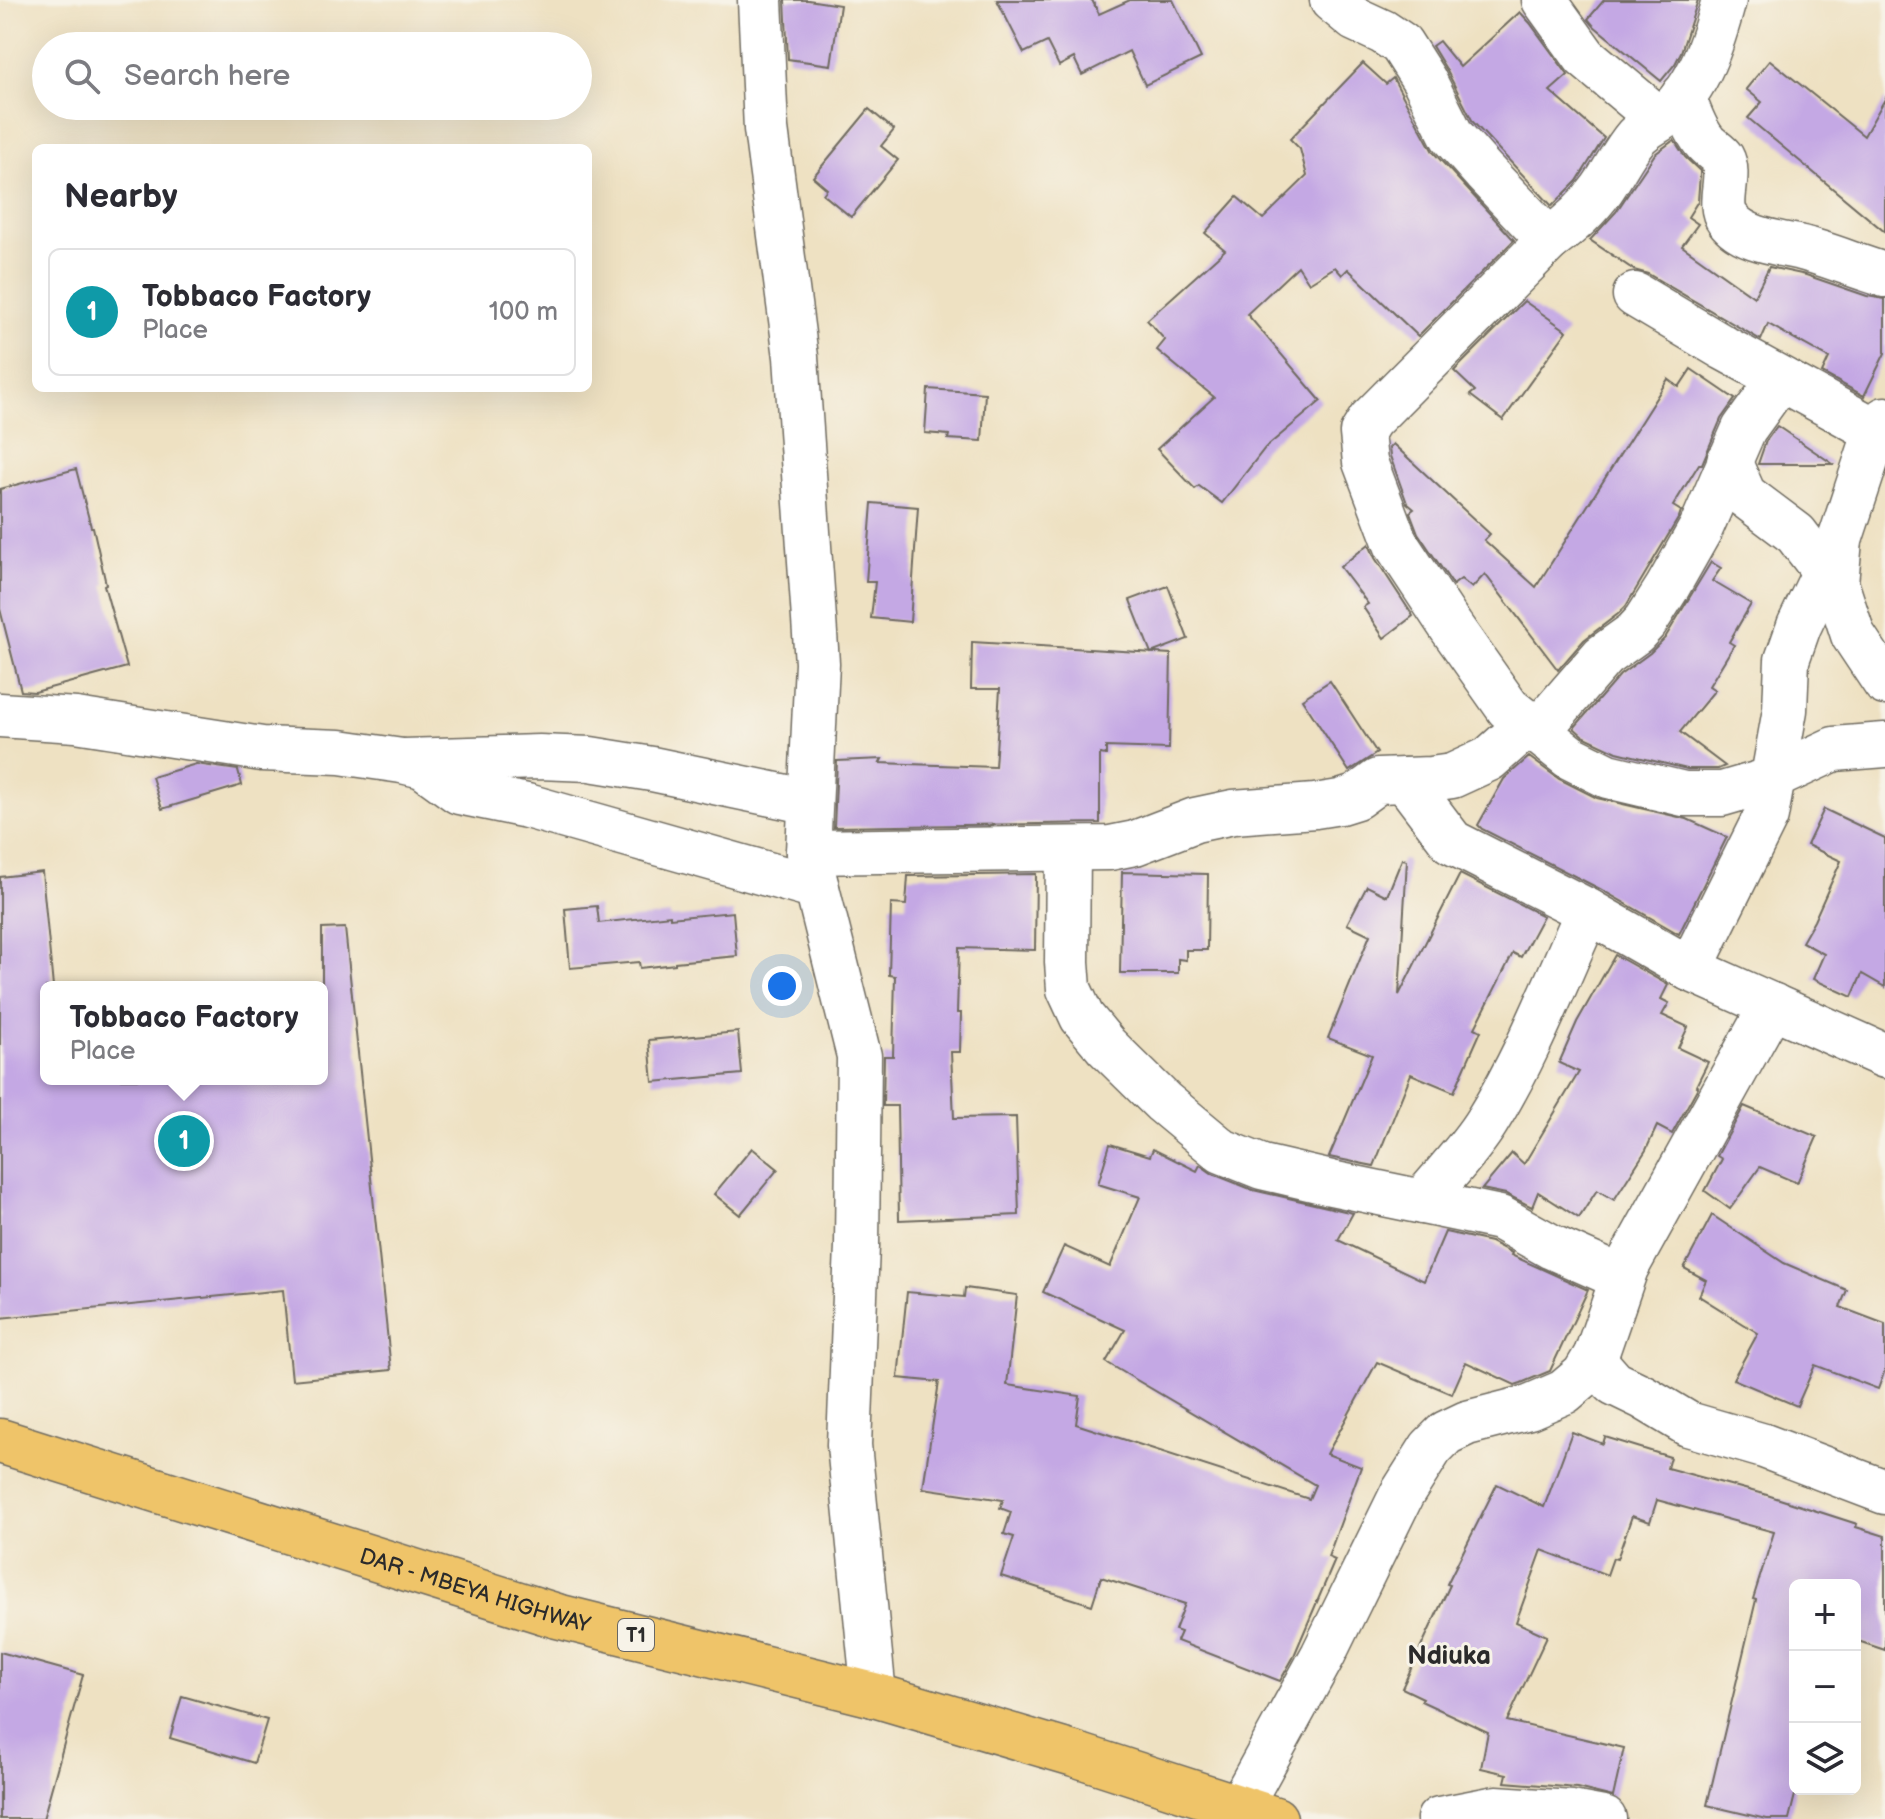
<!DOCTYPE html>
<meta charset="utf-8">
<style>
:root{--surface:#fff;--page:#f7f7f7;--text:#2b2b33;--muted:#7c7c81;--line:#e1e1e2;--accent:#1f6fb2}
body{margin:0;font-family:"Balsamiq Sans",sans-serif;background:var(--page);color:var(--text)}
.controls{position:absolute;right:24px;bottom:24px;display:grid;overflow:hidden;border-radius:12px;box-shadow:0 8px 32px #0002}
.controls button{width:72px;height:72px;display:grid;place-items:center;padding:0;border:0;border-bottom:2px solid var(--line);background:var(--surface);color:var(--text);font:40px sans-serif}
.you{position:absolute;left:782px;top:986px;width:28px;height:28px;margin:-20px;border:6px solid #fff;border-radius:50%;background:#1a73e8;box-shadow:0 0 0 12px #1a73e833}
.badge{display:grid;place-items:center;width:52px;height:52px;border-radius:50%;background:var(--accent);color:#fff;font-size:26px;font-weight:700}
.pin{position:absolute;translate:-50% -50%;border:4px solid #fff;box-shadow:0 2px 8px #0006}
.popup{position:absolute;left:40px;top:981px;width:288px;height:104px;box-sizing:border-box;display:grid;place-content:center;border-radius:12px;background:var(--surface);filter:drop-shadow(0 2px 6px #0005);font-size:26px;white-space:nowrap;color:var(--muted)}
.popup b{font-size:30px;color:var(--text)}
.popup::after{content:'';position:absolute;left:50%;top:100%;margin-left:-16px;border:16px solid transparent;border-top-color:var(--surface)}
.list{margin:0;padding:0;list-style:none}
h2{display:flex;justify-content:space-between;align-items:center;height:104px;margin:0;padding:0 32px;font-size:34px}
h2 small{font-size:26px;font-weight:400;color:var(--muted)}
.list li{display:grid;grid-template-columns:52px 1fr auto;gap:24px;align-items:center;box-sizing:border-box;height:128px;margin:0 16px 16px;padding:0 16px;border:2px solid var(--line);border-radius:12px}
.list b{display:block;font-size:30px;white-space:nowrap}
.list p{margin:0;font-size:26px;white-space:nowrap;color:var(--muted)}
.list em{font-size:26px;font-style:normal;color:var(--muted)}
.icon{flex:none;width:44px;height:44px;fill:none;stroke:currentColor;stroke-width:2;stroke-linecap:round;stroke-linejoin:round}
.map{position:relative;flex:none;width:1885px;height:1819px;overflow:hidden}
.search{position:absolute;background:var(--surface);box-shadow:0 8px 32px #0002;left:32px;top:32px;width:560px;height:88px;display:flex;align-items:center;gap:20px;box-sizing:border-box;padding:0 28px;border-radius:44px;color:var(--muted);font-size:30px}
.panel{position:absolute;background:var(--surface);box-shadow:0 8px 32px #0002;left:32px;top:144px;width:560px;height:248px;border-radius:12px}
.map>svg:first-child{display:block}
.building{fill:#c4a8e4}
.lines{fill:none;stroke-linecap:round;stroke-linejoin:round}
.minor-casing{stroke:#6f6b60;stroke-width:47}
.highway-casing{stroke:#6f6b60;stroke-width:47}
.minor{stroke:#fff;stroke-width:44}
.highway{stroke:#efc469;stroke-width:44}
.labels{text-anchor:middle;stroke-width:6;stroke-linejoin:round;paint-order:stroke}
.shield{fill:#f7f3e8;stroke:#686764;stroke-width:2}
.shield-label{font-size:20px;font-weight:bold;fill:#2b2b2b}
.street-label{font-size:22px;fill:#2b2b2b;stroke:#f7f3e8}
.quarter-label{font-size:26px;font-weight:bold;fill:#2b2b2b;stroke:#f7f3e8}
</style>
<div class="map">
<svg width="1885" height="1819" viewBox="0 0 1885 1819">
<rect width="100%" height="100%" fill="#f7f3e8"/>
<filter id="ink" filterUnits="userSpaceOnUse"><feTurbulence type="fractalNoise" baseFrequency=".0125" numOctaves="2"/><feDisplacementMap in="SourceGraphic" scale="16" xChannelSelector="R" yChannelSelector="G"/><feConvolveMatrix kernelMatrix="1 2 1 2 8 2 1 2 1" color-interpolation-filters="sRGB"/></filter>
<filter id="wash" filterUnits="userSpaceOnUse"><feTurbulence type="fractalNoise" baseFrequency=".006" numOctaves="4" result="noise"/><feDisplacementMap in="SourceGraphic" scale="32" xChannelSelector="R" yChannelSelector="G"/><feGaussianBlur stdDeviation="1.8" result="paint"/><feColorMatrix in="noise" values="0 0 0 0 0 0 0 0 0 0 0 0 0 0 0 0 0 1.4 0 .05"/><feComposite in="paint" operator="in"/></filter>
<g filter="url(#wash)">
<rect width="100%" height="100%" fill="#eee1c2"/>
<g id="blocks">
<g class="building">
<polygon points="785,0 808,0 840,5 831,65 788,59"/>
<polygon points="997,0 1092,0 1099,14 1130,0 1173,0 1201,58 1145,85 1129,51 1082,75 1074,58 1059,66 1047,42 1024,53"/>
<polygon points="1604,0 1698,0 1681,52 1675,64 1661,81 1594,26 1588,19"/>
<polygon points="1520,12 1530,23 1568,75 1550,91 1604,138 1577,181 1552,206 1473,122 1446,69 1432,46 1439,41 1460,67"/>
<polygon points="1770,60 1864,136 1885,99 1885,232 1748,118 1762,102 1746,89"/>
<polygon points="1363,63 1386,84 1393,78 1433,152 1514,240 1418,336 1348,269 1342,275 1335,267 1309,283 1298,266 1247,314 1321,401 1265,448 1222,503 1199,486 1195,489 1157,449 1214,397 1157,350 1165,340 1147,320 1225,250 1205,233 1237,197 1263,219 1307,176 1300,149 1290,139"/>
<polygon points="869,109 894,130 881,146 898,160 851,217 823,194 827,189 813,177"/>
<polygon points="1674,140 1685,157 1700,171 1700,174 1698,201 1688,217 1698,224 1682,246 1754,297 1769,267 1806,275 1867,296 1885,299 1885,353 1864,396 1822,373 1829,358 1768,324 1761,340 1648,274 1634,270 1590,240 1616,212 1655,154"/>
<polygon points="1524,301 1567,331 1503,420 1470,395 1475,391 1454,371"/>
<polygon points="1691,369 1735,399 1721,419 1702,464 1699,464 1673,506 1681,511 1679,517 1626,606 1618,614 1584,640 1558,670 1485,574 1472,588 1461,579 1453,585 1418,533 1410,512 1414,509 1407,503 1390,456 1389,448 1393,444 1490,534 1484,540 1536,587 1668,379 1679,387"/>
<polygon points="928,389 985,393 982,441 948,439 949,435 925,433"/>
<polygon points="1777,426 1833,464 1758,464 1766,441"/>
<polygon points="76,469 91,527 93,527 106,584 104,585 127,667 35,692 21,691 0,609 0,489"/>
<polygon points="872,503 918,507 910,622 871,618 875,582 866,582"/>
<polygon points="1369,544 1375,558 1413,616 1384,638 1363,607 1368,604 1340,567"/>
<polygon points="1711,562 1721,568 1712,581 1751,604 1729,642 1734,645 1709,686 1715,690 1680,732 1725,766 1718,769 1687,769 1617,752 1583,736 1574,728 1620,675 1650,653 1665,638"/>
<polygon points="1168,586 1188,639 1151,653 1130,600"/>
<polygon points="972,642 1171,654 1169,749 1106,747 1106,755 1100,754 1100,823 834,827 837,761 882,759 880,763 995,767 1000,689 971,689"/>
<polygon points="1330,681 1377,753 1349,771 1302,699"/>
<polygon points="1529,757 1559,779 1597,798 1687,819 1727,837 1679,934 1600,889 1482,829 1478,825 1504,779"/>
<polygon points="196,764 238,770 242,785 162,809 152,777"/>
<polygon points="1824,809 1885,838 1885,987 1862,974 1852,997 1813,979 1824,954 1802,942 1814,921 1841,861 1807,845"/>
<polygon points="1402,859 1407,860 1399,995 1460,874 1543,916 1521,957 1513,953 1475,1028 1481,1031 1454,1092 1411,1074 1374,1166 1329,1157 1372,1055 1328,1038 1370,935 1347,924 1367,886 1387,896"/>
<polygon points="42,872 53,987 46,987 46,1079 322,1079 322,929 345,928 391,1370 292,1380 283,1290 0,1318 0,877"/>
<polygon points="1122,872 1208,874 1207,950 1186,950 1186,960 1178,959 1178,973 1120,973"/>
<polygon points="1036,874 1035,950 959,948 957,1013 961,1013 960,1052 951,1052 954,1118 1016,1117 1019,1215 899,1220 897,1106 883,1106 884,1056 893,1056 895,976 889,975 891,904 906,905 908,876"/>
<polygon points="597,906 599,923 670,915 670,918 733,912 737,956 675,962 675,964 640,968 639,962 570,968 565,909"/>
<polygon points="1615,955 1668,985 1661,999 1669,1003 1662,1015 1688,1027 1678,1048 1708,1062 1696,1086 1698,1087 1672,1134 1657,1126 1646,1150 1614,1200 1597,1190 1579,1218 1538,1192 1532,1207 1506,1194 1482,1189 1512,1153 1524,1164 1579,1072 1559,1063 1577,1022"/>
<polygon points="738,1032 742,1074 653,1082 649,1040"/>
<polygon points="1744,1106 1817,1137 1797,1183 1760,1167 1730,1209 1705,1191 1722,1159 1717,1156"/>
<polygon points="1110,1144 1150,1156 1153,1149 1197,1171 1200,1165 1213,1174 1253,1190 1353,1213 1338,1240 1424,1281 1445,1232 1491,1242 1512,1253 1511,1255 1588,1290 1550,1371 1521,1383 1515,1385 1466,1362 1452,1394 1377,1362 1327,1454 1361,1467 1328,1557 1335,1560 1293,1658 1280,1681 1177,1641 1181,1632 1175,1630 1185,1604 1101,1577 1092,1605 1001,1576 1014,1537 1004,1534 1011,1512 1000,1508 1003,1500 923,1488 939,1382 898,1378 907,1292 964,1297 965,1288 1017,1295 1007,1385 1080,1396 1076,1424 1309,1499 1315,1485 1106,1362 1125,1330 1043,1292 1064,1246 1110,1267 1140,1197 1098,1184"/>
<polygon points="752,1148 778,1169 740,1215 714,1194"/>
<polygon points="1712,1215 1784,1263 1847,1290 1840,1307 1885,1324 1885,1370 1878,1389 1815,1365 1797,1406 1733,1379 1758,1333 1699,1296 1706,1280 1684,1268"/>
<polygon points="1572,1432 1603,1444 1605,1437 1670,1457 1667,1468 1767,1495 1857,1524 1856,1527 1885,1536 1885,1650 1855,1640 1855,1585 1795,1585 1795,1795 1789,1819 1766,1819 1707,1805 1756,1600 1753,1599 1774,1532 1657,1500 1650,1522 1632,1516 1617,1559 1613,1558 1607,1575 1542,1550 1516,1622 1547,1636 1507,1721 1624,1748 1613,1797 1577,1788 1505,1782 1507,1774 1481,1768 1488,1732 1421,1701 1423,1698 1402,1688 1450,1585 1447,1584 1497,1484 1544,1507"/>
<polygon points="0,1652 83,1675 43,1819 0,1819"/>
<polygon points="182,1696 267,1720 254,1763 170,1738"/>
</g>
</g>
</g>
<g filter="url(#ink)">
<use href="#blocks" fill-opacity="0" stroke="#6f6b60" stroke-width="2"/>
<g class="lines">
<defs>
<g id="minor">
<polyline points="760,0 766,129 796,357 817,663 808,852 859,1056 857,1246 849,1445 874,1695"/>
<polyline points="1332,0 1355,19 1383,32 1401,44 1424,80 1452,136 1484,172 1549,240"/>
<polyline points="1544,0 1585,57 1659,119"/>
<path d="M1724 0C1713 41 1700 86 1666 115 1656 123 1645 127 1636 137 1623 152 1614 172 1602 189 1587 210 1570 225 1549 240L1370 420 1362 433 1365 462 1396 544 1451 627 1508 708 1570 757 1608 776 1684 794H1722L1763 782 1834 749 1885 745"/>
<path d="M1683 96C1689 112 1694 128 1704 141 1709 148 1718 152 1722 158 1732 176 1716 203 1728 219 1743 240 1780 243 1802 248 1830 255 1857 267 1885 275"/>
<polyline points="1635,295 1724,348 1878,432"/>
<polyline points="1885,419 1873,440 1840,540 1836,583 1853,635 1885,683"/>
<polyline points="1729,461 1744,495 1796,534 1825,572"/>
<polyline points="0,715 76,720 262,749 340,752 402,761 423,766 459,792 527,806 817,888"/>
<polyline points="1538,731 1603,656 1635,633 1646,621 1667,588 1701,528 1744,429 1780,379"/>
<polyline points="404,761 539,757 590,759 652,769 810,802"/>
<polyline points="1405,780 1452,842 1588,911 1690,969 1885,1056"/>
<polyline points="1068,849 1067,962 1069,989 1082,1017 1106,1046 1163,1102 1222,1151 1262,1167 1331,1183 1500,1218 1552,1247 1622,1278"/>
<polyline points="808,852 1110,848 1135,843 1195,820 1233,812 1315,806 1340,802 1356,797 1378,781 1431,779 1452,776 1489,759 1528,724"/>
<polyline points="1690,969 1766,816 1785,710 1787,660 1799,626 1840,540"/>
<polyline points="1772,1005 1626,1268 1596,1355 1599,1366 1614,1383 1643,1397 1688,1424 1764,1446 1885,1492"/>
<path d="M1422 1202C1443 1176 1470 1149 1487 1121 1528 1055 1556 981 1588 911"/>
<polyline points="1239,1808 1323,1655 1402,1494 1431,1448 1446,1433 1467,1423 1529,1407 1564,1392 1584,1375 1596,1355"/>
<polyline points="1439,1819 1496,1808 1572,1813 1604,1819"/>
</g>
<g id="highway">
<path id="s1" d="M0 1441 557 1616 874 1695 1074 1754 1275 1819"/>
</g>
</defs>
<use href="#minor" class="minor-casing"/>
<use href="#highway" class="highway-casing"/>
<use href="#minor" class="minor"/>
<use href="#highway" class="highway"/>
</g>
</g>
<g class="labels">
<rect class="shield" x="618" y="1619" width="36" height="32" rx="6"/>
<g class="shield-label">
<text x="636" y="1642">T1</text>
</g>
<g class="street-label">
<text dy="8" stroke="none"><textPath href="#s1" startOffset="498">DAR - MBEYA HIGHWAY</textPath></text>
</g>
<g class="quarter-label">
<text x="1449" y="1664">Ndiuka</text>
</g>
</g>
</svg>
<div class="controls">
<button>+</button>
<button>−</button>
<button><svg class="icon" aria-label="layers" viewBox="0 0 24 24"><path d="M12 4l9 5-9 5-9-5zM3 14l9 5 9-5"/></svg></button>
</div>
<div class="you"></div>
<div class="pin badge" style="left:184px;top:1141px;background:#0f9aa8">1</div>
<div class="popup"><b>Tobbaco Factory</b>Place</div>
<div class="search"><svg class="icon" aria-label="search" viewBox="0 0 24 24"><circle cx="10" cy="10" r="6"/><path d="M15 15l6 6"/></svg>Search here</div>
<section class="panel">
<h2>Nearby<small></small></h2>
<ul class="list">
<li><span class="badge" style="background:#0f9aa8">1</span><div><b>Tobbaco Factory</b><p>Place</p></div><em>100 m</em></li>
</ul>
</section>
</div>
